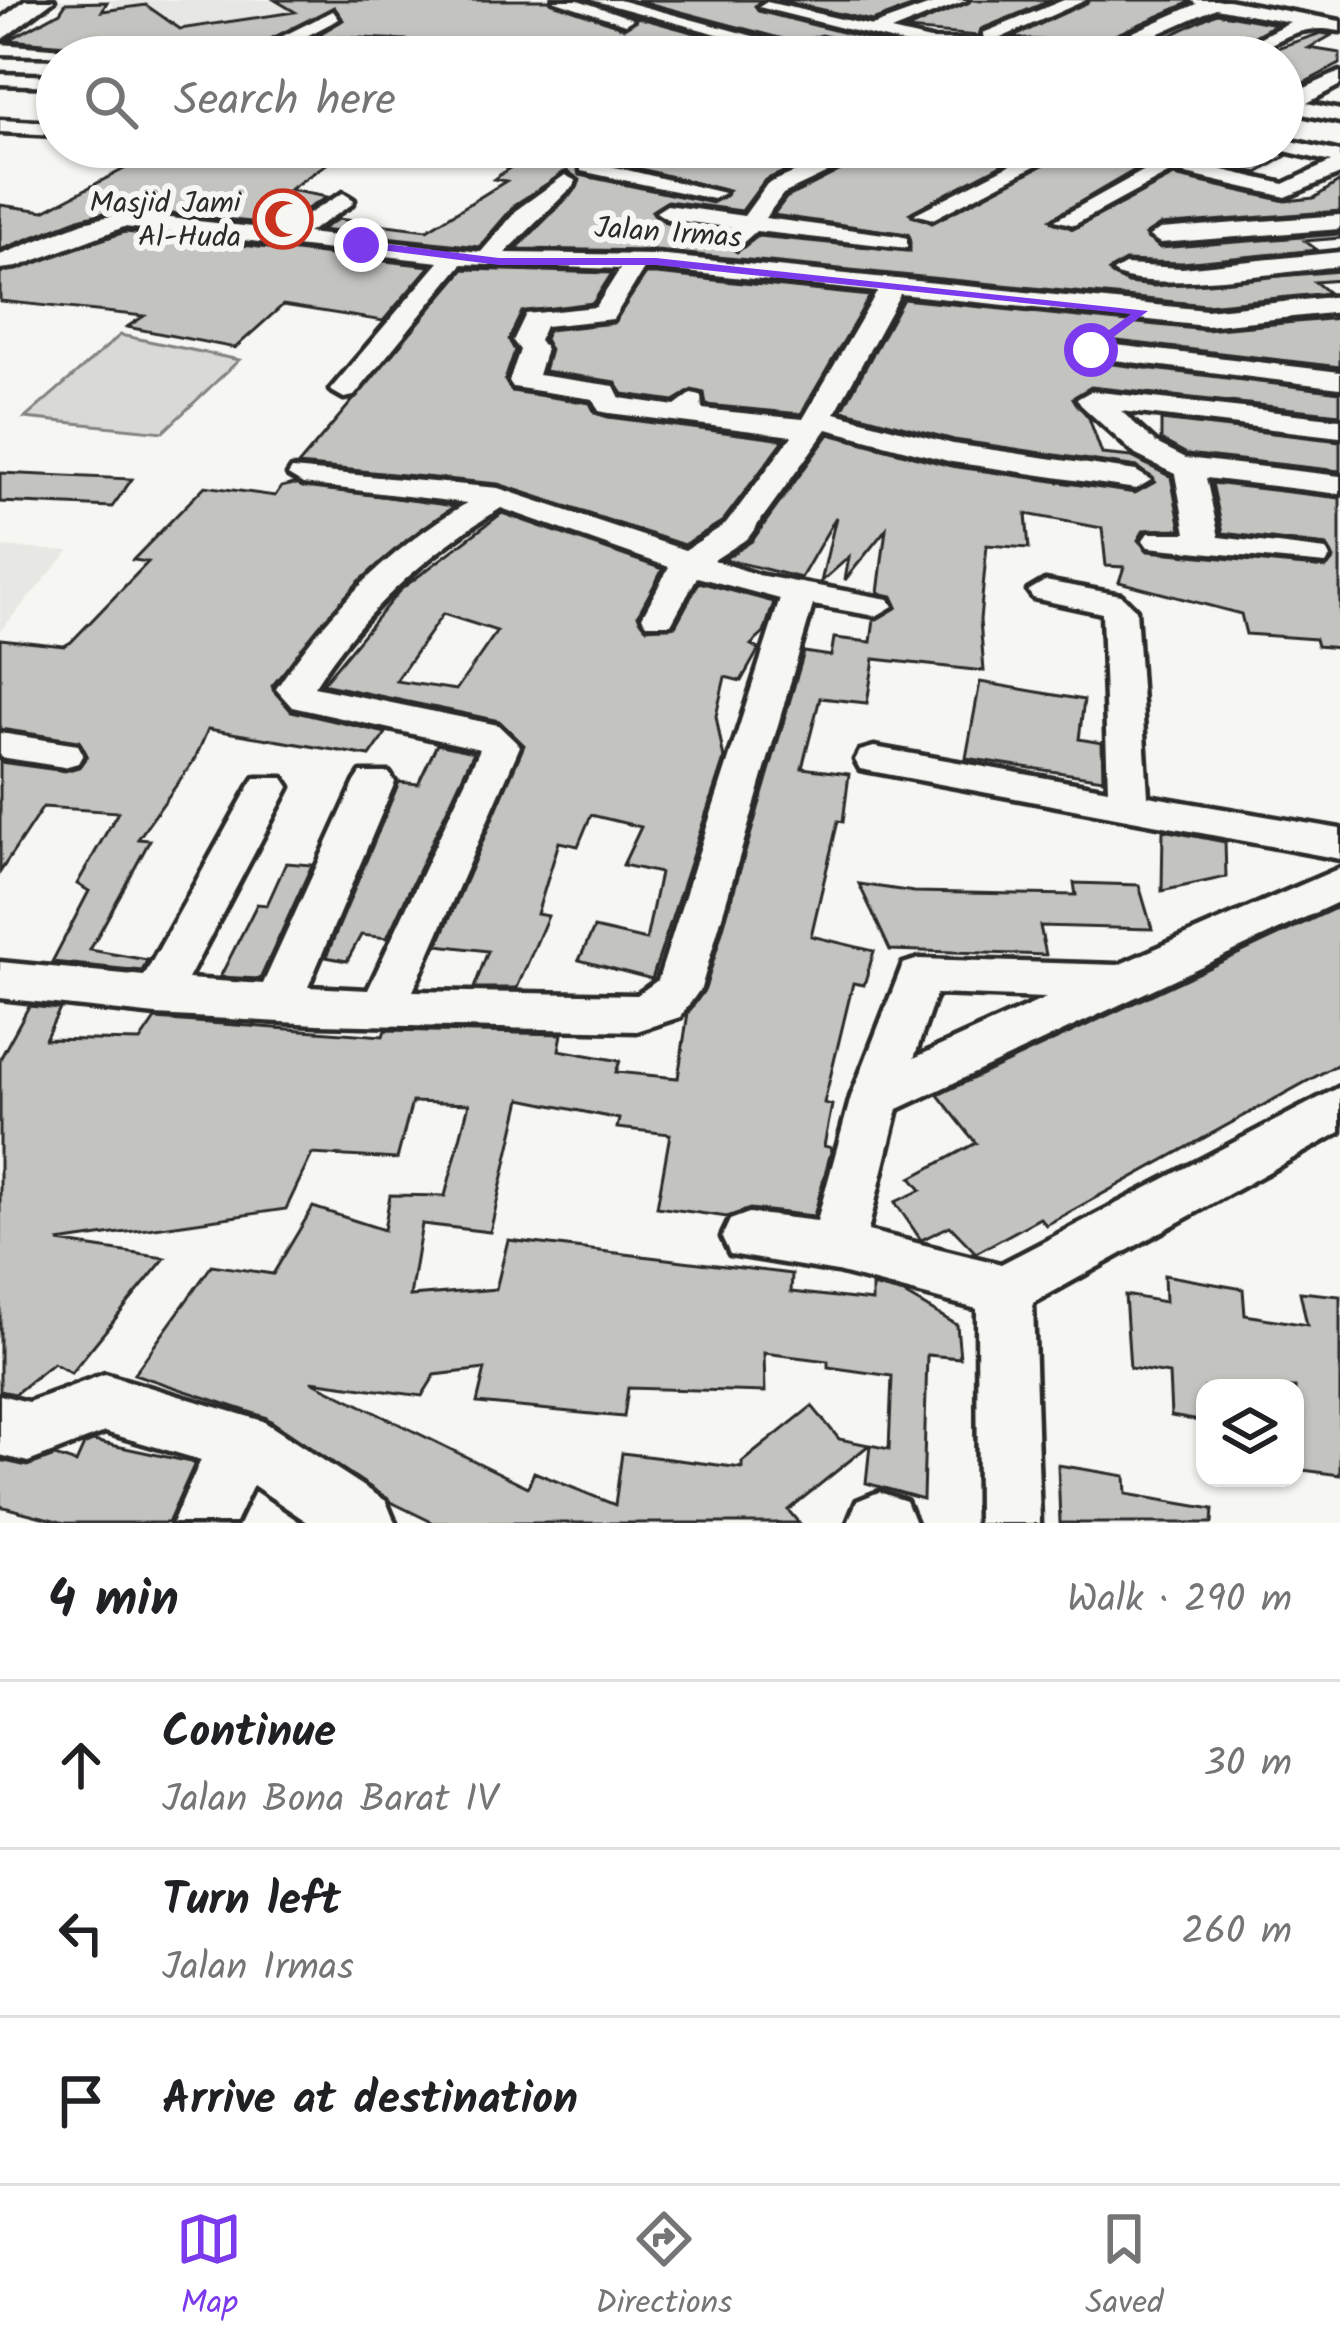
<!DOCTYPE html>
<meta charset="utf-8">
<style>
:root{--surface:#fff;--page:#f6f6f6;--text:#202124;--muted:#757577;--line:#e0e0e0;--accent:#7c3aed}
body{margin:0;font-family:Kalam,sans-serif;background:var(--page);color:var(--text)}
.controls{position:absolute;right:36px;bottom:36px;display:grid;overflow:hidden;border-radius:24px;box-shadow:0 3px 9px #0004}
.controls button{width:108px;height:108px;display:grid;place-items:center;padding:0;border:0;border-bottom:3px solid var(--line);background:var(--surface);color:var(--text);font:60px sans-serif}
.stop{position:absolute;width:36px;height:36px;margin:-27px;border:9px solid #7c3aed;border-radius:50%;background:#fff}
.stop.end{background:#7c3aed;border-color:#fff;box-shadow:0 3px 12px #0008}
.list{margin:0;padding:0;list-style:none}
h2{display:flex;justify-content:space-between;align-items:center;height:156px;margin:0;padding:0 48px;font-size:51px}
h2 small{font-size:39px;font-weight:400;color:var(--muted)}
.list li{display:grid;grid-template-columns:78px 1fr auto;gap:36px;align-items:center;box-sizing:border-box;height:168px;padding:0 48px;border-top:3px solid var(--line)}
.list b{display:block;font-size:45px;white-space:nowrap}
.list p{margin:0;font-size:39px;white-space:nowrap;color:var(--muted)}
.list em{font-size:39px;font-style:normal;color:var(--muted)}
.icon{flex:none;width:66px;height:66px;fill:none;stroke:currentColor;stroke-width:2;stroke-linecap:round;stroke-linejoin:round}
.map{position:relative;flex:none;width:1340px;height:1523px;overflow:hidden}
.search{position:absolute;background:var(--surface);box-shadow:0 3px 9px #0004;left:36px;right:36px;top:36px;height:132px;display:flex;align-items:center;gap:30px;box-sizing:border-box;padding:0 42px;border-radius:66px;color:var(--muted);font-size:45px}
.sheet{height:660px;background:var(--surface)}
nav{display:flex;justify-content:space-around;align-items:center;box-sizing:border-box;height:168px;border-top:3px solid var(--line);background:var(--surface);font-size:33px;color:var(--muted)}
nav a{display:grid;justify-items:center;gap:6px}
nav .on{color:var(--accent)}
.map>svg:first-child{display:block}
.built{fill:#e7e7e3}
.green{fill:#d9d9d5;stroke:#828280;stroke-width:3}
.building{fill:#c3c3c0;stroke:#2b2b2b;stroke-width:3;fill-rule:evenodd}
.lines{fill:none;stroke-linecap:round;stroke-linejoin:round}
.minor-casing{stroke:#2b2b2b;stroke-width:9}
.primary-casing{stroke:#2b2b2b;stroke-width:9}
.minor{fill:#f6f6f2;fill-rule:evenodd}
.primary{fill:#f6f6f2;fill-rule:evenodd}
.route{fill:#7c3aed}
.labels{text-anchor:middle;stroke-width:12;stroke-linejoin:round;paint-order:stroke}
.far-poi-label{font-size:30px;fill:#2b2b2b;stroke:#f6f6f2;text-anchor:end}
.far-street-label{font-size:30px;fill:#2b2b2b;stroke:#f6f6f2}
</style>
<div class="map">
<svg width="1340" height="1523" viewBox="0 0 1340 1523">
<rect width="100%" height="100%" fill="#f6f6f2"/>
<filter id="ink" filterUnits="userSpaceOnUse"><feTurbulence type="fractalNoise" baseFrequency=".00833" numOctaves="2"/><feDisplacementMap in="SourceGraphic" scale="24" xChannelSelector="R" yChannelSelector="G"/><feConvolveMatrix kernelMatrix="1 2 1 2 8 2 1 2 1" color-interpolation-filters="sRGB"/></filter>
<g filter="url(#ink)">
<g class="built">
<polygon points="58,0 482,0 360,7 304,20 248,57 109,57 118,57 117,12 110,3 52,5"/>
<polygon points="0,547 69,551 0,631"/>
</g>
<polygon class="green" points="120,335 239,360 163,432 25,418"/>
<g class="building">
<polygon points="275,0 549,0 624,28 637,17 761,51 743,57 690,57 635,43 583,57 539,49 531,57 410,57 419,47 406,40 316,36 343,20 334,7 263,46 276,53 367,57 114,57 101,48 9,40 60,12 66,3 107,2 102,11 146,5 180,29 295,12"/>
<polygon points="636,0 762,0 755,6 758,11 929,54 998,57 907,55 821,35 798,43"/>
<polygon points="778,0 931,0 872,21"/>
<polygon points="971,0 1052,0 981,29 979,36 906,30"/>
<polygon points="1090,0 1187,0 1188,3 1094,44 1012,38"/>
<polygon points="1217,13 1276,24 1217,57 1125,57"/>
<polygon points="1321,33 1332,35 1309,48 1340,53 1340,64 1294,88 1283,86 1283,57 1250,57"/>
<polygon points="166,147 351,147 289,190 327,197 280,225 123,209 82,218 0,250 0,205 44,211"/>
<polygon points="539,147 594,147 578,159 580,175 712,203 728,191 609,161 608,153 598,147 708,154 734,147 843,147 765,180 742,211 668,201 652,211 666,223 727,231 721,242 737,252 758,236 910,251 908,234 773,215 786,198 886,147 1035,147 910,213 932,223 1075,147 1140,167 1051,219 1073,229 1174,176 1285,201 1314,198 1340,181 1340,211 1160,225 1145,235 1160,248 1340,234 1340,238 1305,241 1317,250 1182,263 1125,261 1109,271 1127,283 1154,286 1340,271 1340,280 1315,282 1329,293 1206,305 656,251 516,249 577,188 580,180 567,171 516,204 479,247 320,230 338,219 427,230 506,181 494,179"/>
<polygon points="1143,147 1272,147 1286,156 1258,173"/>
<polygon points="125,232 430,266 383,321 283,305 235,348 127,327 144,316 0,301 0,273"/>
<polygon points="464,269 612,273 593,303 522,312 509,339 515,351 505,380 512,391 590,403 595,413 608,417 784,440 723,521 684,545 498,484 298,465"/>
<polygon points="646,274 656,274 870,296 801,414 706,405 704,393 692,390 674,401 623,394 615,382 544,371 550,350 544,339 548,330 613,323"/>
<polygon points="903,299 1206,330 1340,318 1340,367 1092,338 1074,349 1081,360 1340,392 1340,414 1091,387 1073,398 1089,418 1102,454 1132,457 1171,477 1181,529 1144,530 1138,540 1148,551 1326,568 1334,559 1327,546 1223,533 1212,483 1340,498 1340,648 1317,646 1315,639 1246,634 1241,614 1119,582 1124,567 1106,566 1102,528 1026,514 1029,548 987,545 980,620 984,671 874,659 867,703 820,698 802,768 849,774 843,822 838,821 811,936 874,951 864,985 853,983 824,1103 832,1105 824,1146 832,1148 814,1216 750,1209 727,1217 657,1207 670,1134 617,1128 619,1119 521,1099 490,1232 422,1224 410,1296 496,1289 508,1240 792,1274 791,1292 872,1301 872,1286 904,1294 957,1325 960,1358 927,1355 923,1499 866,1483 870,1445 889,1449 892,1376 828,1367 828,1361 764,1353 765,1392 628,1388 624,1417 477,1403 485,1369 435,1375 422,1396 311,1381 528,1487 534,1472 615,1505 622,1453 742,1468 742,1462 812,1406 839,1439 869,1445 788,1510 799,1523 434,1523 391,1502 265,1417 134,1374 212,1265 273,1274 313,1207 384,1230 390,1195 445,1196 469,1104 412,1102 397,1159 312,1154 286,1209 58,1242 165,1258 71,1373 53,1363 15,1394 0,1391 0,1059 29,1006 60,1009 45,1039 140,1041 155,1019 383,1036 385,1030 562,1034 559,1050 620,1061 616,1072 678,1078 688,1013 705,989 804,652 831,656 834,638 871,642 874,620 897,607 892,596 878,593 886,529 845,580 849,557 821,582 836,517 801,578 724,559 752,541 829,434 951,466 1135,493 1155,482 1137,467 954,440 842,410"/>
<polygon points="1161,420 1340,441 1340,471 1187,454 1161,440"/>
<polygon points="0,473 132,479 112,507 0,502"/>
<polygon points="294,484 454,506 358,582 272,686 291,711 386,733 370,756 208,729 195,759 138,839 150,840 90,950 147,960 142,971 52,962 89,891 77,884 118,812 43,807 0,872 0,762 65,771 79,767 87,756 79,741 0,729 0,639 64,646 71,642 148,562 133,560 205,486 275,496 281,487"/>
<path d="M502 513 663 569 638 615 647 628 675 626 699 582 774 602 764 633 751 645 759 649 741 681 725 677 716 716 724 759 652 979 579 960 594 928 646 940 660 873 623 865 641 827 591 815 578 846 559 842 537 914 548 916 517 988H474L488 951 438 945 524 745 499 721 322 684 400 590ZM443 614 497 631 456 690 396 681Z"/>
<polygon points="980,682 1084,700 1079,739 1102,743 1103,779 966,758"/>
<polygon points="437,744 474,752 387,938 361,935 347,961 326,957 399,782 418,784"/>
<polygon points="1163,830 1225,842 1226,877 1162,891"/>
<polygon points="286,863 312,865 260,979 220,977 257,904 267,905"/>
<polygon points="1074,883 1139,885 1152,929 1040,926 1046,955 890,950 859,884 914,892 1076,895"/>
<polygon points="1340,906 1340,1063 1046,1225 1040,1218 976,1253 950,1226 921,1240 895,1202 921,1190 911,1178 976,1143 938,1095"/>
<polygon points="1164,1275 1243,1289 1245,1315 1307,1325 1300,1292 1340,1296 1340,1475 1295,1469 1295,1388 1205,1388 1205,1422 1171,1416 1169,1374 1130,1368 1125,1295 1165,1302"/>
<polygon points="93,1441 195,1463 168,1523 65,1523 0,1506 0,1460 27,1466 55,1456 76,1463 84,1445"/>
<polygon points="1058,1465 1125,1476 1126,1494 1213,1509 1212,1523 1060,1523"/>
</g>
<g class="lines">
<defs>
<g id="minor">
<polygon points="553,0 578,0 633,19 625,24"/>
<polygon points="592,0 619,0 831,57 802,57"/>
<path d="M944 0H967L891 31 930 40 984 41 983 33 1064 0H1086L994 41 1095 49 1197 4 1191 0H1228L1340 21V31C1283 20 1274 57 1221 57L1290 22 1216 8 1115 53 1121 57 930 50 759 7 767 2 872 26Z"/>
<polygon points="333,11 339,19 299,40 406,44 415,49 406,54 276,49 267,44"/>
<polygon points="0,44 101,52 110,57 0,54"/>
<polygon points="1340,72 1340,85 1307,103 1340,110 1340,122 1283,110 1283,98"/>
<polygon points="0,74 57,76 57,86 0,84"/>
<polygon points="0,120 57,123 57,135 0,132"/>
<polygon points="1283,139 1340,152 1340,174 1286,197 1173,171 1074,225 1055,220 1152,166 1087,147 1123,147 1284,184 1331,162 1276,149 1283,147"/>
<polygon points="855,147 882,147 783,194 765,218 899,236 907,238 907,248 756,231 737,248 725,241 735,228 667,219 656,212 667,205 744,216 767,184"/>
<polygon points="1045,147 1071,147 933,219 914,214"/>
<polygon points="596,151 606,157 602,164 724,193 713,199 581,171 581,163"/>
<path d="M565 175 576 181 573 186 505 253 656 255 1206 310 1340 296V312L1206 326 900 294 835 413 953 444 1136 471 1151 480 1136 489 952 462 827 429 748 538 714 560 758 575 888 599 893 606 876 616 813 605 701 988 680 1017 637 1031 318 1024 156 1015 0 998V962L144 976 249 787 255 778H283L289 787 188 979 263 984 355 782 361 773H389L395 782 308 987 368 990 480 749 292 707 276 689C327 613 387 550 467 503L303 484 288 475 292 469 498 488 685 550 726 524 792 436 609 413 599 411 593 399 513 387 509 381 520 350 513 341 526 314 596 307 620 269 462 264 354 396 344 398 330 390 439 262 124 227 17 267 0 269V255L84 222 124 213 281 230 343 193 354 200 351 205 307 233 481 252 519 208ZM644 269H656L877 292 803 419 702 409 701 396 691 394 675 406 620 398 614 386 538 375 546 349 539 340 545 326 613 319ZM501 508 669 567 642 617 647 624H671L697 577 780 599 658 980 637 995 413 991 520 746 498 725 314 687C362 612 425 555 501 508Z"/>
<polygon points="1340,215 1340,229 1160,243 1149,236 1160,229"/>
<path d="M1340 252V266C1298 270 1140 295 1113 272L1125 265 1182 268Z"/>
<polygon points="1091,342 1340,372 1340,388 1082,356 1078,350"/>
<polygon points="1091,391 1340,419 1340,437 1121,411 1156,443 1186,458 1340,476 1340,494 1206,478 1219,537 1326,550 1330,557 1326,564 1148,547 1143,540 1148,533 1186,533 1175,474 1136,455 1081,405 1077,399"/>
<polygon points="1045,581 1121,595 1136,610 1148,796 1340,829 1340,859 860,769 855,760 860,751 874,747 1108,789 1102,613 1033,598 1028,591"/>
<polygon points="0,733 78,745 83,754 78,763 64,767 0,757"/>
<path d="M1340 868V901L898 1109 868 1231 1001 1264 1340 1087V1132L1033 1303 1040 1523H978L977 1309 837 1272 730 1254 722 1237 730 1220 749 1213 817 1221 851 1097 903 964 919 959 1118 965ZM936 994 1046 998 914 1058Z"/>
<polygon points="105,1374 263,1421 386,1501 395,1523 309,1523 253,1485 235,1523 172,1523 201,1460 105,1432 28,1462 0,1455 0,1395 28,1402"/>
<polygon points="879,1492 906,1501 915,1523 848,1523 857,1501"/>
</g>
<polygon id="primary" points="25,0 54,0 0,41 0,20"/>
</defs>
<use href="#minor" class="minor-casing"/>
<use href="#primary" class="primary-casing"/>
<use href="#minor" class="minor"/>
<use href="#primary" class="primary"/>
</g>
</g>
<polygon class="route" points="361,241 499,258 656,258 1148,311 1091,354 1086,347 1131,314 656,265 499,265 357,247"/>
<defs>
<symbol id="mosque-ring" viewBox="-11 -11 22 22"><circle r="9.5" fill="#f6f6f2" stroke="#c8321e" stroke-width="1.5"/><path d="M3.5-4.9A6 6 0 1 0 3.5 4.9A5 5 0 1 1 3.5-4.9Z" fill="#c8321e"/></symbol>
</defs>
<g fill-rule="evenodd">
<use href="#mosque-ring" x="250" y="186" width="66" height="66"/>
</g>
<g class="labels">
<g class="far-poi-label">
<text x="241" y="212">Masjid Jami<tspan x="241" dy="34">Al-Huda</tspan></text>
</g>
<g class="far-street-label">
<text transform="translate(668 232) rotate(4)" y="10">Jalan Irmas</text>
</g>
</g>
</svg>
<div class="controls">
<button><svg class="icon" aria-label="layers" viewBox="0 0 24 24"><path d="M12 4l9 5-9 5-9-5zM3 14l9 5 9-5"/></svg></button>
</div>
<div class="stop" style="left:1091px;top:350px"></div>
<div class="stop end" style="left:361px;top:245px"></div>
<div class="search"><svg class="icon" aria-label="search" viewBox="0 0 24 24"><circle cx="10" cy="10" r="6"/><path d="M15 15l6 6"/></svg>Search here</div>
</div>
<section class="sheet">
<h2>4 min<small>Walk · 290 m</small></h2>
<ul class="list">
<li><svg class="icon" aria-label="ahead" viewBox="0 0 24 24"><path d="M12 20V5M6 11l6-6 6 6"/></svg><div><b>Continue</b><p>Jalan Bona Barat IV</p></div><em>30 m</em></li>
<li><svg class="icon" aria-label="left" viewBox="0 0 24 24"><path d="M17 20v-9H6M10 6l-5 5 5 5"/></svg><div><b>Turn left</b><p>Jalan Irmas</p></div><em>260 m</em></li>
<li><svg class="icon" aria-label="arrive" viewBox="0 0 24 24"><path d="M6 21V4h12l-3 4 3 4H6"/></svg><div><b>Arrive at destination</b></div></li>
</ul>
</section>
<nav>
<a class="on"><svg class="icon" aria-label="map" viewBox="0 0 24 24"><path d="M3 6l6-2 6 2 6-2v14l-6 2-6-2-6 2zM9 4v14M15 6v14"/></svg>Map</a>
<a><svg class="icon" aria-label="directions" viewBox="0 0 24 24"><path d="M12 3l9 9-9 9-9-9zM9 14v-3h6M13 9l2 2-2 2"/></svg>Directions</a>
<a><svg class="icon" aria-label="saved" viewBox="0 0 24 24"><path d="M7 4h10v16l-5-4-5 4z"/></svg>Saved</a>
</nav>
